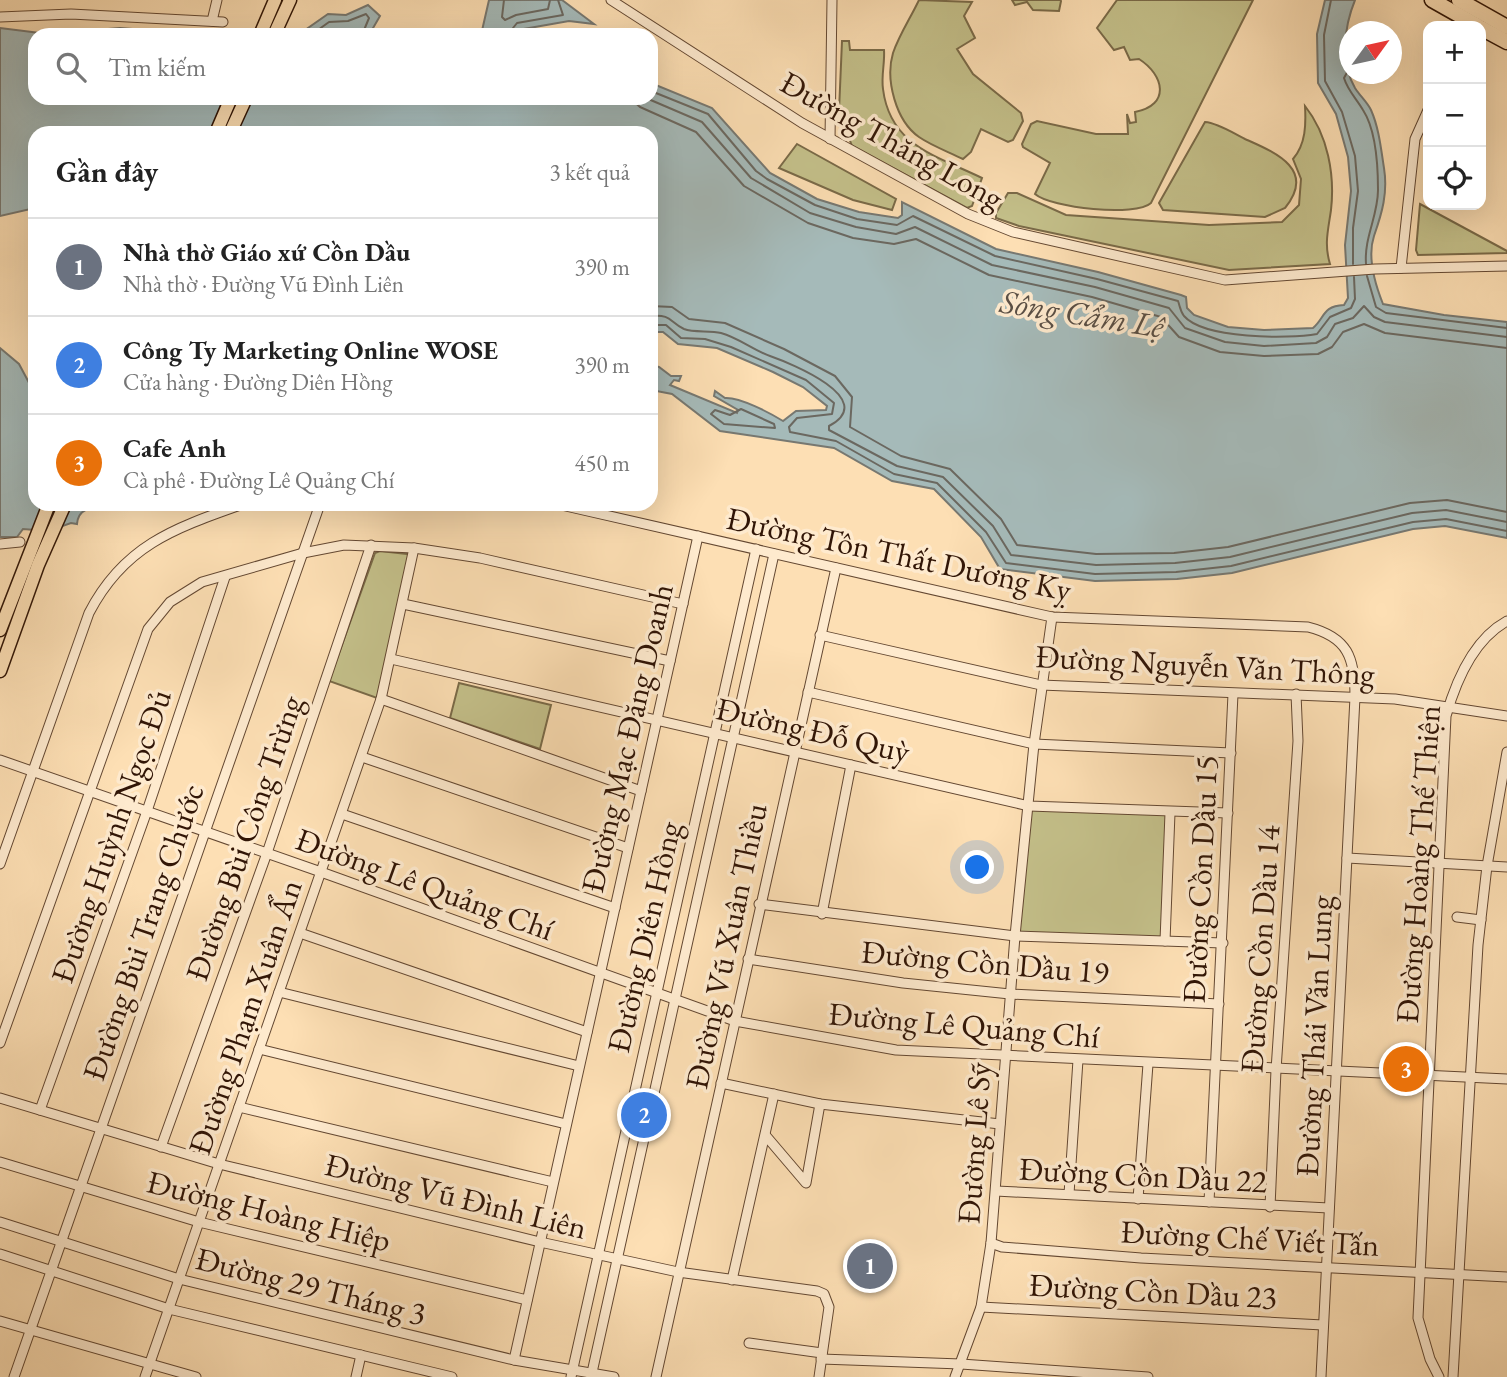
<!DOCTYPE html>
<html lang="vi">
<meta charset="utf-8">
<style>
:root{--surface:#fff;--page:#f6f6f6;--text:#222;--muted:#767676;--line:#e0e0e0;--accent:#8f2418}
body{margin:0;font-family:"EB Garamond",serif;background:var(--page);color:var(--text)}
.controls{position:absolute;right:21px;top:21px;display:grid;overflow:hidden;border-radius:14px;box-shadow:0 7px 28px #0002}
.controls button{width:63px;height:63px;display:grid;place-items:center;padding:0;border:0;border-bottom:2px solid var(--line);background:var(--surface);color:var(--text);font:35px sans-serif}
.compass{position:absolute;left:1339px;top:21px;width:63px;height:63px;border-radius:50%;background:var(--surface);box-shadow:0 7px 28px #0002;rotate:57deg}
.you{position:absolute;left:978px;top:868px;width:24px;height:24px;margin:-18px;border:5px solid #fff;border-radius:50%;background:#1a73e8;box-shadow:0 0 0 10px #1a73e833}
.badge{display:grid;place-items:center;width:46px;height:46px;border-radius:50%;background:var(--accent);color:#fff;font-size:23px;font-weight:700}
.pin{position:absolute;translate:-50% -50%;border:4px solid #fff;box-shadow:0 2px 7px #0006}
.list{margin:0;padding:0;list-style:none}
h2{display:flex;justify-content:space-between;align-items:center;height:91px;margin:0;padding:0 28px;font-size:30px}
h2 small{font-size:23px;font-weight:400;color:var(--muted)}
.list li{display:grid;grid-template-columns:46px 1fr auto;gap:21px;align-items:center;box-sizing:border-box;height:98px;padding:0 28px;border-top:2px solid var(--line)}
.list b{display:block;font-size:26px;white-space:nowrap}
.list p{margin:0;font-size:23px;white-space:nowrap;color:var(--muted)}
.list em{font-size:23px;font-style:normal;color:var(--muted)}
.icon{flex:none;width:38px;height:38px;fill:none;stroke:currentColor;stroke-width:2;stroke-linecap:round;stroke-linejoin:round}
.map{position:relative;flex:none;width:1507px;height:1377px;overflow:hidden}
.search{position:absolute;background:var(--surface);box-shadow:0 7px 28px #0002;left:28px;top:28px;width:630px;height:77px;display:flex;align-items:center;gap:18px;box-sizing:border-box;padding:0 24px;border-radius:21px;color:var(--muted);font-size:26px}
.panel{position:absolute;background:var(--surface);box-shadow:0 7px 28px #0002;left:28px;top:126px;width:630px;height:385px;border-radius:21px}
.map>svg:first-child{display:block}
.green{fill:#c4c08a;stroke:#7a6a48;stroke-width:2}
.water{fill:#a5bab9;stroke:#777871;stroke-width:2}
.lines{fill:none;stroke-linecap:round;stroke-linejoin:round}
.shore{stroke:#6b6860;stroke-width:2}
.minor-casing{stroke:#644832;stroke-width:11}
.major-casing{stroke:#311506;stroke-width:15}
.highway-casing{stroke:#311506;stroke-width:17}
.minor{stroke:#feeace;stroke-width:9}
.major{stroke:#fddfb4;stroke-width:12}
.highway{stroke:#fddfb4;stroke-width:14}
.labels{text-anchor:middle;stroke-width:7;stroke-linejoin:round;paint-order:stroke}
.street-label{font-size:32px;fill:#311506;stroke:#feeace}
.water-label{font-size:33px;font-style:italic;fill:#5a4f45;stroke:#feeace}
</style>
<div class="map">
<svg width="1507" height="1377" viewBox="0 0 1507 1377">
<rect width="100%" height="100%" fill="#fddfb4"/>
<filter id="stains"><feTurbulence type="fractalNoise" baseFrequency=".00286" numOctaves="4"/><feColorMatrix values="0 0 0 0 .2 0 0 0 0 .09 0 0 0 0 .02 0 0 0 .5 -.17"/></filter>
<radialGradient id="worn" r=".72"><stop offset=".6" stop-color="#630" stop-opacity="0"/><stop offset="1" stop-color="#630" stop-opacity=".3"/></radialGradient>
<g class="green">
<path d="M919 0 972 2 964 16 975 38 957 49 973 74 1021 113 1023 121 1013 140 1008 142 981 129 971 152 963 159C949 152 932 146 919 137 896 121 885 80 893 53 899 35 911 17 919 0Z"/>
<polygon points="1012,0 1060,0 1061,1 1059,11 1033,10 1027,2 1015,5"/>
<path d="M1117 0H1253L1151 203C1136 217 1051 208 1035 194L1050 163 1023 147 1022 144 1031 124 1037 121 1096 134H1128L1127 114 1130 123 1136 122 1135 112C1171 105 1164 75 1139 59L1130 60 1124 47 1114 50 1097 28Z"/>
<path d="M842 41H849L850 50H884C885 63 881 76 883 89 890 146 937 156 982 178L972 206 967 208 852 146 839 111Z"/>
<path d="M1305 106C1328 135 1335 175 1331 210 1328 231 1324 244 1330 264L1229 270 1019 226 996 218V213L1008 193H1017L1066 215 1209 225 1282 222 1299 205 1301 179 1293 159C1306 144 1306 124 1305 106Z"/>
<path d="M1205 122C1218 123 1233 133 1245 139 1274 152 1317 169 1285 208L1265 217 1163 210 1159 203Z"/>
<polygon points="797,144 896,199 892,210 853,200 779,168"/>
<polygon points="1420,204 1507,251 1507,253 1418,255 1416,250"/>
<polygon points="380,551 407,554 410,558 377,698 329,681 375,553"/>
<polygon points="459,683 551,705 540,749 450,718"/>
<polygon points="1029,806 1170,813 1165,941 1015,936"/>
</g>
<g class="water">
<polygon points="489,0 562,0 594,24 569,21 518,30 522,35 481,35"/>
<path d="M1325 0H1355C1344 27 1340 62 1355 88 1360 96 1367 102 1371 110 1379 128 1381 149 1384 168 1388 193 1382 213 1374 236 1367 257 1375 284 1383 304L1444 315 1507 322V538L1445 526 1413 529 1232 573 1177 579 1095 581 1000 569 981 537 934 489 892 481 834 448 720 431 672 394 651 390V365L659 367 671 376H681L679 381 674 380 670 385 737 413 738 410 714 396 715 391 725 398C740 397 770 413 783 421L796 411 826 410 827 406 803 387 773 372 717 348 678 344 663 332H651V133H35V208L0 216V28L48 34 120 28 209 35H35V98H651V83L712 108 770 173 817 199 859 212 898 218 902 215V202L996 249 1098 272 1181 295 1186 297 1187 308 1194 315 1228 327 1264 330 1313 328C1325 318 1322 306 1344 305L1348 298 1345 245 1351 191 1348 157 1336 114 1318 83 1317 34Z"/>
<polygon points="368,5 380,16 369,35 298,35 328,14 346,15"/>
<path d="M0 348 19 364 35 394V504H122C106 512 79 500 77 524L71 523 48 531 23 529 17 537H0Z"/>
</g>
<g class="lines">
<g class="shore">
<polyline points="504,0 502,17 505,20 516,15 548,9 550,0"/>
<polyline points="1331,0 1324,35 1325,81 1342,112 1355,156 1358,191 1353,228 1353,264"/>
<polyline points="311,35 329,22 348,21 366,14 369,18 362,35"/>
<polyline points="513,35 513,28 517,23 563,15 558,0"/>
<path d="M1350 67 1344 78C1348 91 1356 98 1363 110 1376 130 1378 167 1378 190 1378 216 1364 237 1366 264"/>
<path d="M651 91 708 114 756 171 767 179 815 205 857 219 897 225 913 216 995 256 1097 279 1178 301C1180 306 1180 311 1184 316 1204 339 1288 339 1317 334L1330 317 1351 308 1355 299 1354 277"/>
<polyline points="630,98 640,107 696,132 744,186 808,223 853,238 894,244 916,239 989,275 1092,297 1161,317 1179,337 1220,352 1264,356 1318,354 1332,347 1343,332 1364,324 1385,333 1507,348"/>
<polyline points="646,98 702,122 751,178 810,213 856,227 896,234 915,227 992,265 1095,287 1169,308 1185,328 1225,342 1264,346 1316,343 1327,337 1335,324 1353,318 1364,306 1374,317 1385,322 1507,337"/>
<polyline points="1367,276 1376,307 1386,313 1507,328"/>
<polyline points="651,306 672,307 689,319 725,323 784,349 835,376 852,397 850,427 901,456 950,469 1001,519 1017,545 1096,554 1174,553 1228,547 1410,503 1447,500 1507,512"/>
<path d="M651 316C672 314 669 322 684 329 694 333 710 330 721 333 739 338 753 350 770 356 790 363 880 399 829 426V430L897 466 943 477 993 526 1011 555 1096 565 1175 563 1230 557 1412 513 1446 510 1507 522"/>
<polyline points="651,325 666,325 681,338 705,339 731,347 806,380 834,403 832,414 797,418 789,427 790,432 836,441 894,474 937,483 986,532 1006,563 1095,574 1176,572 1231,566 1413,522 1446,519 1507,531"/>
<polygon points="741,409 774,424 775,428 724,424 711,414 715,410 730,415"/>
</g>
<defs>
<g id="minor">
<polyline points="611,0 802,123 968,214 1013,232 1225,280 1375,269 1507,266"/>
<polyline points="0,17 71,14 223,22"/>
<polyline points="212,21 217,0"/>
<polyline points="830,139 832,0"/>
<polyline points="1401,268 1415,139 1428,110"/>
<path d="M557 504 1052 617 1308 627C1348 637 1355 658 1355 697L1321 1377"/>
<polyline points="0,544 20,542"/>
<polyline points="403,604 670,661"/>
<polyline points="820,635 1041,685 1395,699 1507,716"/>
<polyline points="391,659 1029,806 1228,813"/>
<polyline points="808,692 1034,744 1231,753"/>
<polyline points="381,699 641,791"/>
<polyline points="362,757 628,848"/>
<polyline points="0,760 321,872 735,1021 896,1050 1507,1079"/>
<polyline points="342,814 615,908"/>
<polyline points="1347,858 1507,867"/>
<path d="M0 864 89 613C124 545 175 528 243 504"/>
<polyline points="759,904 1015,936 1223,943"/>
<polyline points="822,914 851,765"/>
<polyline points="1457,917 1481,920"/>
<polyline points="300,933 587,1032"/>
<polyline points="1165,941 1170,813"/>
<polyline points="748,959 903,983 1010,994 1219,1004"/>
<polyline points="279,992 579,1066"/>
<polyline points="0,1043 148,629 170,602 202,582 303,553 344,545 414,548 480,558 683,604"/>
<polyline points="259,1049 566,1124"/>
<polyline points="721,1083 820,1104 1000,1124"/>
<polyline points="0,1098 219,1164 540,1242 678,1272 817,1291 824,1294 829,1307 819,1377"/>
<polyline points="239,1107 553,1182"/>
<polyline points="40,1110 147,811 225,577"/>
<polyline points="766,1136 806,1183 820,1104"/>
<polyline points="161,1147 267,853 371,545"/>
<polyline points="0,1162 199,1222 527,1300"/>
<polyline points="996,1191 1329,1208"/>
<polyline points="1069,1194 1078,1060"/>
<polyline points="1138,1199 1148,1064"/>
<polyline points="1209,1202 1233,694"/>
<polyline points="1270,1207 1276,1070 1298,741 1296,694"/>
<polyline points="0,1222 179,1279 514,1360 614,1377"/>
<polyline points="991,1243 1002,1247 1141,1258 1507,1277"/>
<polyline points="0,1254 169,1309 452,1377"/>
<polyline points="732,1280 774,1094"/>
<polyline points="981,1307 1323,1325"/>
<polyline points="0,1321 196,1377"/>
<polyline points="749,1343 822,1353"/>
<polyline points="821,1359 961,1364 1148,1377"/>
<polyline points="514,1360 698,536"/>
<polyline points="14,1377 320,504"/>
<polyline points="145,1377 381,699 414,548"/>
<polyline points="356,1377 361,1355"/>
<polyline points="571,1377 756,549"/>
<polyline points="591,1377 774,554"/>
<polyline points="656,1377 836,568"/>
<polyline points="955,1377 981,1307 991,1243 1015,936 1034,744 1052,617"/>
<path d="M1439 1377 1430 1359 1418 1318 1446 716C1456 681 1474 639 1507 621"/>
<polyline points="1453,1377 1478,945 1487,866 1507,752"/>
</g>
<g id="major">
<polyline points="260,35 275,0"/>
<polyline points="274,35 290,0"/>
<polyline points="216,133 231,98"/>
<polyline points="230,133 246,98"/>
<polyline points="0,630 49,504"/>
<polyline points="0,671 38,565 65,504"/>
</g>
<g id="highway">
<polyline points="1432,0 1478,26"/>
<polyline points="1459,0 1507,27"/>
<polyline points="1481,28 1507,42"/>
</g>
</defs>
<use href="#minor" class="minor-casing"/>
<use href="#major" class="major-casing"/>
<use href="#highway" class="highway-casing"/>
<use href="#minor" class="minor"/>
<use href="#major" class="major"/>
<use href="#highway" class="highway"/>
</g>
<g class="labels">
<g class="street-label">
<text transform="translate(892 140) rotate(29)" y="11">Đường Thăng Long</text>
<text transform="translate(899 554) rotate(12)" y="11">Đường Tôn Thất Dương Kỵ</text>
<text transform="translate(1205 665) rotate(3)" y="11">Đường Nguyễn Văn Thông</text>
<text transform="translate(813 730) rotate(13)" y="11">Đường Đỗ Quỳ</text>
<text transform="translate(627 738) rotate(-77)" y="11">Đường Mạc Đăng Doanh</text>
<text transform="translate(111 836) rotate(-71)" y="11">Đường Huỳnh Ngọc Đủ</text>
<text transform="translate(244 838) rotate(-71)" y="11">Đường Bùi Công Trừng</text>
<text transform="translate(1418 864) rotate(-86)" y="11">Đường Hoàng Thế Thiện</text>
<text transform="translate(1200 879) rotate(-87)" y="11">Đường Cồn Dầu 15</text>
<text transform="translate(425 884) rotate(20)" y="11">Đường Lê Quảng Chí</text>
<text transform="translate(143 932) rotate(-71)" y="11">Đường Bùi Trang Chước</text>
<text transform="translate(644 937) rotate(-77)" y="11">Đường Diên Hồng</text>
<text transform="translate(726 946) rotate(-78)" y="11">Đường Vũ Xuân Thiều</text>
<text transform="translate(1260 949) rotate(-86)" y="11">Đường Cồn Dầu 14</text>
<text transform="translate(985 962) rotate(5)" y="11">Đường Cồn Dầu 19</text>
<text transform="translate(245 1017) rotate(-71)" y="11">Đường Phạm Xuân Ẩn</text>
<text transform="translate(964 1025) rotate(5)" y="11">Đường Lê Quảng Chí</text>
<text transform="translate(1314 1036) rotate(-87)" y="11">Đường Thái Văn Lung</text>
<text transform="translate(974 1143) rotate(-86)" y="11">Đường Lê Sỹ</text>
<text transform="translate(1143 1175) rotate(3)" y="11">Đường Cồn Dầu 22</text>
<text transform="translate(456 1196) rotate(14)" y="11">Đường Vũ Đình Liên</text>
<text transform="translate(269 1211) rotate(14)" y="11">Đường Hoàng Hiệp</text>
<text transform="translate(1250 1238) rotate(3)" y="11">Đường Chế Viết Tấn</text>
<text transform="translate(311 1286) rotate(14)" y="11">Đường 29 Tháng 3</text>
<text transform="translate(1153 1291) rotate(3)" y="11">Đường Cồn Dầu 23</text>
</g>
<g class="water-label">
<text transform="translate(1082 313) rotate(9)" y="12">Sông Cẩm Lệ</text>
</g>
</g>
<rect width="100%" height="100%" filter="url(#stains)"/>
<rect width="100%" height="100%" fill="url(#worn)"/>
</svg>
<div class="controls">
<button>+</button>
<button>−</button>
<button><svg class="icon" aria-label="locate" viewBox="0 0 24 24"><circle cx="12" cy="12" r="6"/><path d="M12 2v4M12 18v4M2 12h4M18 12h4"/></svg></button>
</div>
<svg class="compass" viewBox="-18 -18 36 36"><path d="M0-13l5 13h-10z" fill="#e53935"/><path d="M0 13l5-13h-10z" fill="#767676"/></svg>
<div class="you"></div>
<div class="pin badge" style="left:870px;top:1266px;background:#6b7280">1</div>
<div class="pin badge" style="left:644px;top:1115px;background:#3f7fe0">2</div>
<div class="pin badge" style="left:1406px;top:1069px;background:#e8710a">3</div>
<div class="search"><svg class="icon" aria-label="search" viewBox="0 0 24 24"><circle cx="10" cy="10" r="6"/><path d="M15 15l6 6"/></svg>Tìm kiếm</div>
<section class="panel">
<h2>Gần đây<small>3 kết quả</small></h2>
<ul class="list">
<li><span class="badge" style="background:#6b7280">1</span><div><b>Nhà thờ Giáo xứ Cồn Dầu</b><p>Nhà thờ · Đường Vũ Đình Liên</p></div><em>390 m</em></li>
<li><span class="badge" style="background:#3f7fe0">2</span><div><b>Công Ty Marketing Online WOSE</b><p>Cửa hàng · Đường Diên Hồng</p></div><em>390 m</em></li>
<li><span class="badge" style="background:#e8710a">3</span><div><b>Cafe Anh</b><p>Cà phê · Đường Lê Quảng Chí</p></div><em>450 m</em></li>
</ul>
</section>
</div>
